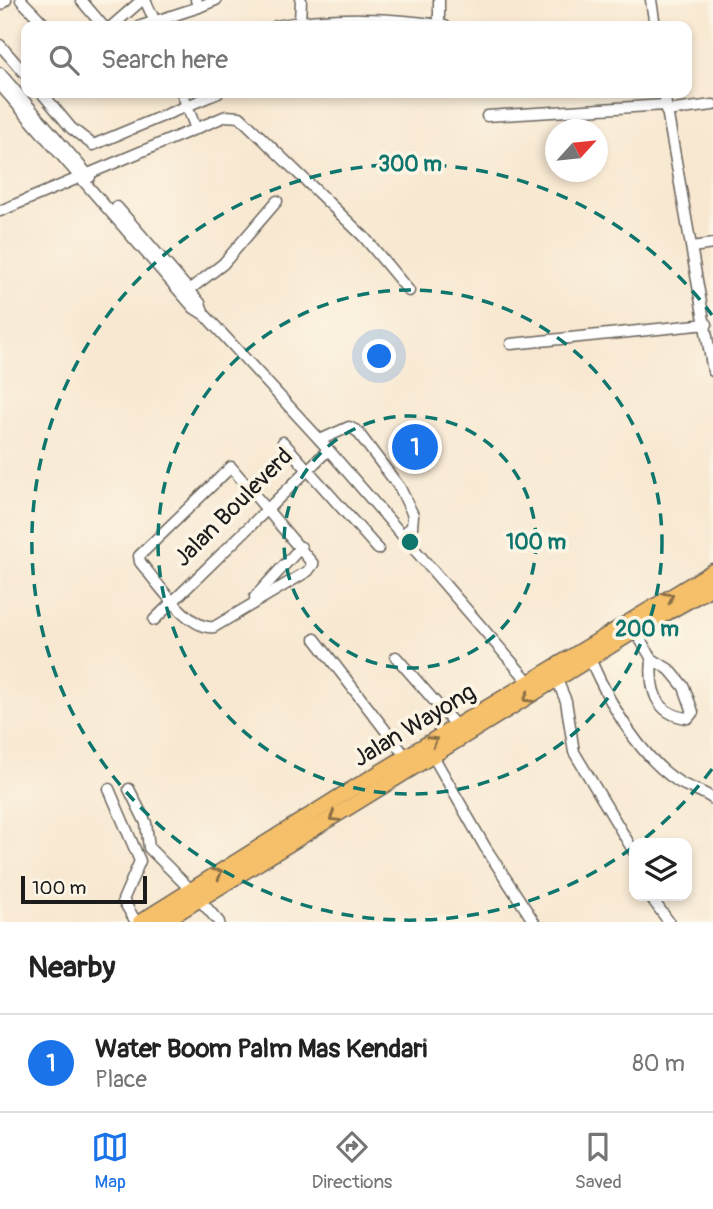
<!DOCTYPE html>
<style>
:root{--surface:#fff;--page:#f6f6f6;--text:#222;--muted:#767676;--line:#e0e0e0;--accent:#1a73e8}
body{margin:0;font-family:Pangolin,sans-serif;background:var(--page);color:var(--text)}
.controls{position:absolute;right:21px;bottom:21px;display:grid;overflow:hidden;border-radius:14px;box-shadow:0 4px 10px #0003}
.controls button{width:63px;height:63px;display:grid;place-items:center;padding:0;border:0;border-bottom:2px solid var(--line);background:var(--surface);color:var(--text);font:35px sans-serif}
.compass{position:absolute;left:545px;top:119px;width:63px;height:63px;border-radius:50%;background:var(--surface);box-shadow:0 4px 10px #0003;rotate:63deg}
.scale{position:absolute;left:21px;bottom:18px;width:126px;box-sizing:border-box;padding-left:7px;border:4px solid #1c1c1c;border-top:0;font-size:19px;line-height:24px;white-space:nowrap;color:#1c1c1c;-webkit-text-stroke:5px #fcf5e5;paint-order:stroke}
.you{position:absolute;left:380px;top:357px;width:24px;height:24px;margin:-18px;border:5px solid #fff;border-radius:50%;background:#1a73e8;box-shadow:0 0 0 10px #1a73e833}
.badge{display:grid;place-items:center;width:46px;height:46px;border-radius:50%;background:var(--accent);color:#fff;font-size:23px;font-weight:700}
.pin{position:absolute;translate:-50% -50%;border:4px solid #fff;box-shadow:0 2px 7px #0006}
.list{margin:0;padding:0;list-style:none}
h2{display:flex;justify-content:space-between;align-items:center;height:91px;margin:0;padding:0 28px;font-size:30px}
h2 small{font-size:23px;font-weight:400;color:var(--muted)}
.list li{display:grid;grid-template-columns:46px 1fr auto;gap:21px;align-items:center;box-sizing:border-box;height:98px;padding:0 28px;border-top:2px solid var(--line)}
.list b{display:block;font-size:26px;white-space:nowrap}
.list p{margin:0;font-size:23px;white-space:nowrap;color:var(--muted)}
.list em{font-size:23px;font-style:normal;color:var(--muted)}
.icon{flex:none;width:38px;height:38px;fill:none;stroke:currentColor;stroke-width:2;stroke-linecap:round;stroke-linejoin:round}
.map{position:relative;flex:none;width:713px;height:922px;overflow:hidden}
.search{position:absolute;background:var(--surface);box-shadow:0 4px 10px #0003;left:21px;right:21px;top:21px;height:77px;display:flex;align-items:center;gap:18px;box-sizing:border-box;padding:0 24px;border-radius:14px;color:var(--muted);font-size:26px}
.sheet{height:189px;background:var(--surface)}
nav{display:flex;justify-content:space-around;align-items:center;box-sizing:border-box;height:98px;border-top:2px solid var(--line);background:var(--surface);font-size:19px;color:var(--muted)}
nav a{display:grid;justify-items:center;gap:4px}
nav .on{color:var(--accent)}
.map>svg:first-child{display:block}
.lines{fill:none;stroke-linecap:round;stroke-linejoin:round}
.minor-casing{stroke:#69635b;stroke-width:13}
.major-casing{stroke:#69635b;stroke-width:17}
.minor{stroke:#fff;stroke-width:10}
.major{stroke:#f6c06b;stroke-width:14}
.oneway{stroke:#896e44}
.ring{fill:none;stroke:#0f766e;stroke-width:3.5;stroke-dasharray:12 9}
.labels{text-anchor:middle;stroke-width:7;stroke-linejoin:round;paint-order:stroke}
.street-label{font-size:24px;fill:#1c1c1c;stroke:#fcf5e5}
.centre{fill:#0f766e;stroke:#fcf5e5;stroke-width:3.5}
.ring-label{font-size:21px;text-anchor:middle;font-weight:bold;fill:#0f766e;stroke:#fcf5e5;stroke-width:7;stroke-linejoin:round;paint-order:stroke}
</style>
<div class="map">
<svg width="713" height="922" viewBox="0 0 713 922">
<rect width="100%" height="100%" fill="#fcf5e5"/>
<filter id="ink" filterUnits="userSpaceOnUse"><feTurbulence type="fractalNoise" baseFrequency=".0143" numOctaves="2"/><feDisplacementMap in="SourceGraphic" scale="14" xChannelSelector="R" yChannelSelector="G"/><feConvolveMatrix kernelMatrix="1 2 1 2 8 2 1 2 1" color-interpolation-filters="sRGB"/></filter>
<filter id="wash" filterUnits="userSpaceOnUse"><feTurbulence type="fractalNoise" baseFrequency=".00686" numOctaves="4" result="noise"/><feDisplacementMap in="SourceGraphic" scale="28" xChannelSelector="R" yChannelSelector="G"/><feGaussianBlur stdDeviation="1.57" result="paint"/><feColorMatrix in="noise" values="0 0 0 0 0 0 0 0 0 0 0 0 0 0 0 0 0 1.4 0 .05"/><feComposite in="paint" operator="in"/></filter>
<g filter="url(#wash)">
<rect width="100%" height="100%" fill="#f8e8d1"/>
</g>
<g filter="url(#ink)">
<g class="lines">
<defs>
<g id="minor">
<polyline points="21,0 46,26"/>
<polyline points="81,0 103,26"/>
<polyline points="145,0 157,26"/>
<polyline points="439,0 439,25"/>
<polyline points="651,0 655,26"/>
<polyline points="0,5 6,0"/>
<polyline points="199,7 216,0"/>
<polyline points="300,22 301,0"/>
<polyline points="112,26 142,0"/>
<polyline points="141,26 199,7 196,0"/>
<path d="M276 26C326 16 395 17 445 26"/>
<polyline points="0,45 26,75"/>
<polyline points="0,73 90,177"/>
<polyline points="0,85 194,308 205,315 320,440 529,682"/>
<polyline points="42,93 71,128 93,145 218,93"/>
<polyline points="182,93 196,129"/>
<polyline points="664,93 713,371"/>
<polyline points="666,111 713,105"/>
<polyline points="487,116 665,105"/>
<polyline points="117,207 200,303 204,314"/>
<polyline points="0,211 226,116 240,117 364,237 409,291"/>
<polyline points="692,247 713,244"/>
<polyline points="189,290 223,264 277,201"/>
<polyline points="511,344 707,324"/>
<polyline points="320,440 349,427 357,431 400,488 413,515 412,527 402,535"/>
<polyline points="283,442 378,549"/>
<path d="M231 467 313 564 308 571 214 627C189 631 156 581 140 562L139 556Z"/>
<polyline points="255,597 301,547"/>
<polyline points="154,620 328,450"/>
<path d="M635 631 652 659 670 670 684 687 693 712 688 718C655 715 649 688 652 659"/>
<polyline points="315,639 406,757"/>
<polyline points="396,657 457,727"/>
<path d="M590 659C609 702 638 756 679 782 690 789 702 790 713 799"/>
<polyline points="557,680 566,701 574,752 634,852"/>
<polyline points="433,756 485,847 534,922"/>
<polyline points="109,789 140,861 123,900 136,922"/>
<polyline points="129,789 146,823 149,848 190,889"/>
<polyline points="650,896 669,922"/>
<polyline points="200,900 219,922"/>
</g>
<g id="major">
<polyline points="140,922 342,795 713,571"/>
<polyline points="163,922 635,631 713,587"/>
</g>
</defs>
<use href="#minor" class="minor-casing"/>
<use href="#major" class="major-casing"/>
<use href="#minor" class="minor"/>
<use href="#major" class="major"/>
</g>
<defs><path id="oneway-chevron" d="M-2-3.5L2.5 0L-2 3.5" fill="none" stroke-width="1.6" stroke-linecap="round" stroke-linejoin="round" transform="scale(1.75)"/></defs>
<g class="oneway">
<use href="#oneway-chevron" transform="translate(669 597) rotate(-30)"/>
<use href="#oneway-chevron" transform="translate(528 698) rotate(149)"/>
<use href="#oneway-chevron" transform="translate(433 741) rotate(-31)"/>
<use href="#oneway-chevron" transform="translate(334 817) rotate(148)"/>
<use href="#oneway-chevron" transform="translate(218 873) rotate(-31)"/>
</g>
</g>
<g class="ring">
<circle cx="410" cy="542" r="126"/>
<circle cx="410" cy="542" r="252"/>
<path d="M712 769A378 378 0 0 1 640 842M632 848A378 378 0 1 1 712 315"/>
</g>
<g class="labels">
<g class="street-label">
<text transform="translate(233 507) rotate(-45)" y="8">Jalan Bouleverd</text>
<text transform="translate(414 725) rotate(-31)" y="8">Jalan Wayong</text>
</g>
</g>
<circle cx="410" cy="542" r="10" class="centre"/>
<g class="ring-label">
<text x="410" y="171">300 m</text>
<text x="536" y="549">100 m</text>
<text x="647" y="636">200 m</text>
</g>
</svg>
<div class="controls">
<button><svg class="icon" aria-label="layers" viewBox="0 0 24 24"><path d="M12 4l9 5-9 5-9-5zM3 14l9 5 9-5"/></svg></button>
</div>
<svg class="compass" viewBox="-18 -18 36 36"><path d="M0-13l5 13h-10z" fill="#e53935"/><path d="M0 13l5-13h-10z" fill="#767676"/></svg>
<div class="scale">100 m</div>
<div class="you"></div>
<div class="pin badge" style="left:415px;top:447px">1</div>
<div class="search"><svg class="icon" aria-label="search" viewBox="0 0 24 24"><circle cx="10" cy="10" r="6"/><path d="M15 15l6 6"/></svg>Search here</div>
</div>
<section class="sheet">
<h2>Nearby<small></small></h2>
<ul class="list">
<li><span class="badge">1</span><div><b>Water Boom Palm Mas Kendari</b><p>Place</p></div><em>80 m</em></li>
</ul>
</section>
<nav>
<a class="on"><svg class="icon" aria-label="map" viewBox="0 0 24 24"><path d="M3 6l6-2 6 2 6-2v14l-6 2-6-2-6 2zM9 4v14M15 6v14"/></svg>Map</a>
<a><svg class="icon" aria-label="directions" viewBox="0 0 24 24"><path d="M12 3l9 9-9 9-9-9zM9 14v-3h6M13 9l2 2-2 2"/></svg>Directions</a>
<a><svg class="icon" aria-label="saved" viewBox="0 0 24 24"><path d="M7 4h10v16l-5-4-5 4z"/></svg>Saved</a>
</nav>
